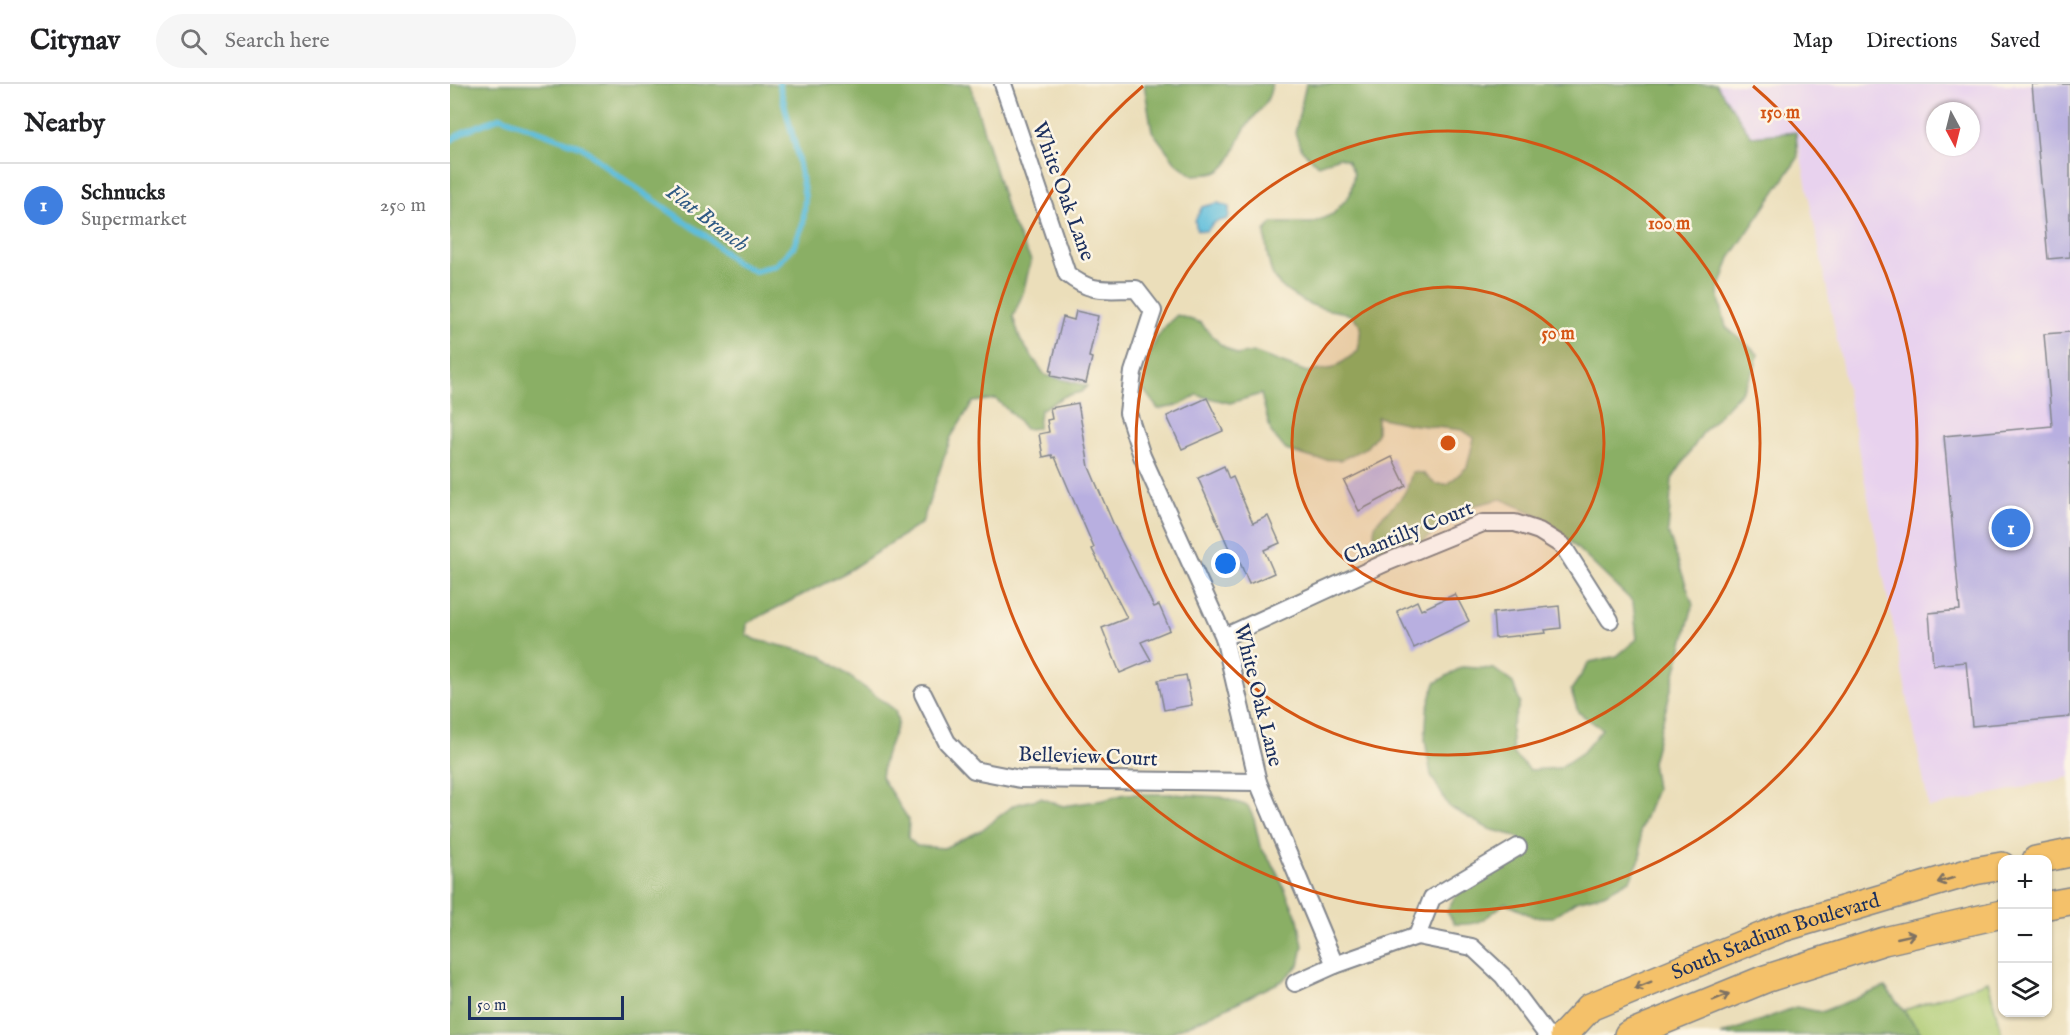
<!DOCTYPE html>
<meta charset="utf-8">
<style>
:root{--surface:#fff;--page:#f6f6f6;--text:#202124;--muted:#757577;--line:#e0e0e0;--accent:#7c3aed}
body{margin:0;font-family:"IM FELL English",serif;background:var(--page);color:var(--text)}
.controls{position:absolute;right:18px;bottom:18px;display:grid;overflow:hidden;border-radius:12px;box-shadow:0 2px 4px #0004}
.controls button{width:54px;height:54px;display:grid;place-items:center;padding:0;border:0;border-bottom:2px solid var(--line);background:var(--surface);color:var(--text);font:30px sans-serif}
.compass{position:absolute;left:1476px;top:18px;width:54px;height:54px;border-radius:50%;background:var(--surface);box-shadow:0 2px 4px #0004;rotate:173deg}
.scale{position:absolute;left:18px;bottom:15px;width:156px;box-sizing:border-box;padding-left:6px;border:3px solid #1b2f5e;border-top:0;font-size:16px;line-height:21px;white-space:nowrap;color:#1b2f5e;-webkit-text-stroke:4px #fcf5e5;paint-order:stroke}
.you{position:absolute;left:776px;top:480px;width:21px;height:21px;margin:-15px;border:4px solid #fff;border-radius:50%;background:#1a73e8;box-shadow:0 0 0 9px #1a73e833}
.badge{display:grid;place-items:center;width:39px;height:39px;border-radius:50%;background:var(--accent);color:#fff;font-size:20px;font-weight:700}
.pin{position:absolute;translate:-50% -50%;border:3px solid #fff;box-shadow:0 2px 6px #0006}
.list{margin:0;padding:0;list-style:none}
h2{display:flex;justify-content:space-between;align-items:center;height:78px;margin:0;padding:0 24px;font-size:26px}
h2 small{font-size:20px;font-weight:400;color:var(--muted)}
.list li{display:grid;grid-template-columns:39px 1fr auto;gap:18px;align-items:center;box-sizing:border-box;height:84px;padding:0 24px;border-top:2px solid var(--line)}
.list b{display:block;font-size:22px;white-space:nowrap}
.list p{margin:0;font-size:20px;white-space:nowrap;color:var(--muted)}
.list em{font-size:20px;font-style:normal;color:var(--muted)}
.icon{flex:none;width:33px;height:33px;fill:none;stroke:currentColor;stroke-width:2;stroke-linecap:round;stroke-linejoin:round}
.map{position:relative;flex:none;width:1620px;height:951px;overflow:hidden}
header{display:flex;align-items:center;gap:36px;box-sizing:border-box;height:84px;padding:0 30px;background:var(--surface);border-bottom:2px solid var(--line)}
header strong{font-size:28px}
nav{display:flex;gap:33px;margin-inline-start:auto;font-size:21px}
.search{width:420px;height:54px;background:var(--page);display:flex;align-items:center;gap:15px;box-sizing:border-box;padding:0 21px;border-radius:33px;color:var(--muted);font-size:22px}
main{display:flex}
aside{flex:1;background:var(--surface)}
.map>svg:first-child{display:block}
.built{fill:#e8d2ee;fill-rule:evenodd}
.green{fill:#aecb73;stroke:#647d68;stroke-width:1.5}
.forest{fill:#8aaf65;stroke:#526f62;stroke-width:1.5}
.water{fill:#5dbddb;stroke:#3c769c;stroke-width:1.5}
.lines{fill:none;stroke-linecap:round;stroke-linejoin:round}
.stream{stroke:#5dbddb;stroke-width:6}
.building{fill:#b8afe0}
.street-casing{stroke:#83868c;stroke-width:20}
.primary-casing{stroke:#83868c;stroke-width:30}
.street{stroke:#fff;stroke-width:16}
.primary{stroke:#f4c16a;stroke-width:27}
.oneway{stroke:#7d7163}
.ring{fill:none;stroke:#d45514;stroke-width:3}
.labels{text-anchor:middle;stroke-width:5;stroke-linejoin:round;paint-order:stroke}
.street-label{font-size:21px;fill:#1b2f5e;stroke:#fcf5e5}
.water-label{font-size:22px;font-style:italic;fill:#2f5a84;stroke:#fcf5e5}
.centre{fill:#d45514;stroke:#fcf5e5;stroke-width:3}
.ring-label{font-size:18px;text-anchor:middle;font-weight:bold;fill:#d45514;stroke:#fcf5e5;stroke-width:5;stroke-linejoin:round;paint-order:stroke}
</style>
<header>
<strong>Citynav</strong>
<div class="search"><svg class="icon" aria-label="search" viewBox="0 0 24 24"><circle cx="10" cy="10" r="6"/><path d="M15 15l6 6"/></svg>Search here</div>
<nav><a>Map</a><a>Directions</a><a>Saved</a></nav>
</header>
<main>
<aside>
<h2>Nearby<small></small></h2>
<ul class="list">
<li><span class="badge" style="background:#3f7fe0">1</span><div><b>Schnucks</b><p>Supermarket</p></div><em>250 m</em></li>
</ul>
</aside>
<div class="map">
<svg width="1620" height="951" viewBox="0 0 1620 951">
<rect width="100%" height="100%" fill="#fcf5e5"/>
<filter id="ink" filterUnits="userSpaceOnUse"><feTurbulence type="fractalNoise" baseFrequency=".0167" numOctaves="2"/><feDisplacementMap in="SourceGraphic" scale="12" xChannelSelector="R" yChannelSelector="G"/><feConvolveMatrix kernelMatrix="1 2 1 2 8 2 1 2 1" color-interpolation-filters="sRGB"/></filter>
<filter id="wash" filterUnits="userSpaceOnUse"><feTurbulence type="fractalNoise" baseFrequency=".008" numOctaves="4" result="noise"/><feDisplacementMap in="SourceGraphic" scale="24" xChannelSelector="R" yChannelSelector="G"/><feGaussianBlur stdDeviation="1.35" result="paint"/><feColorMatrix in="noise" values="0 0 0 0 0 0 0 0 0 0 0 0 0 0 0 0 0 1.4 0 .05"/><feComposite in="paint" operator="in"/></filter>
<g filter="url(#wash)">
<rect width="100%" height="100%" fill="#ebdeba"/>
<path class="built" d="M1266 0H1620V693L1479 724 1346 48 1301 52ZM1485 27H1521V63H1485Z"/>
<polygon class="green" points="1538,897 1552,951 1383,951"/>
<g class="forest">
<polygon points="0,0 520,0 559,133 581,176 573,209 563,233 571,257 595,291 637,302 631,308 615,312 590,326 588,344 575,345 567,335 546,315 523,318 501,353 472,439 395,489 297,539 296,551 307,556 370,571 445,626 448,639 435,672 431,693 459,736 458,754 467,762 494,764 530,747 564,721 591,714 613,722 654,716 675,710 721,710 771,713 798,722 804,735 810,762 826,786 848,835 853,862 849,881 832,897 757,933 715,951 0,951"/>
<path d="M694 0H822C818 26 803 29 793 48 786 61 782 81 767 88 761 91 750 90 743 91L726 79 702 47Z"/>
<path d="M856 0H1266L1301 52 1346 48 1348 74 1280 174 1268 209 1276 243 1308 270 1305 284 1291 308 1254 347 1222 395 1218 448 1243 521 1202 678 1206 705 1190 746 1191 773 1180 796 1154 810 1126 817 1103 833H1084L1055 819C1036 834 1030 842 1005 840L997 828C1000 822 1002 815 1007 811 1028 792 1057 781 1080 765L1066 752 1039 745 999 723 981 691 975 656 977 626 985 599 1012 583 1044 585 1063 599 1070 619 1061 643 1063 670 1080 686 1109 684 1133 668 1152 645 1128 628 1121 606 1140 578 1167 572 1187 555 1183 518 1107 445 1081 428 1051 415 1018 423 992 441 969 462 954 468 931 470C910 431 942 434 956 406 959 401 960 393 962 388L973 389 985 400H998L1017 383 1024 354 1012 346 959 340 927 333V350L917 363 891 376 866 375 836 366 821 348 811 310 780 319 747 311C734 321 724 323 708 325L693 305C699 272 700 254 727 231L751 239 770 260 787 271 803 268 857 288 884 284 908 267 911 242C899 226 893 229 875 225 857 221 828 206 822 189 817 176 816 161 815 147L822 139H862L883 130 900 111 904 89 897 76 889 73 868 81 852 66 845 49Z"/>
<polygon points="1435,903 1471,949 1460,951 1271,951 1346,923 1371,928"/>
</g>
<polygon class="water" points="768,119 779,123 779,132 777,135 765,138 756,147 747,146 745,137 752,123"/>
<g class="lines">
<polyline class="stream" points="0,57 13,48 51,33 132,63 163,88 257,153 286,179 305,187 326,181 344,162 353,140 355,113 346,65 329,0"/>
</g>
<g id="blocks">
<g class="building">
<polygon points="1582,0 1620,0 1620,173 1598,175"/>
<polygon points="626,227 648,232 639,273 642,274 636,299 601,292 602,287 600,287 613,233 624,236"/>
<polygon points="1620,248 1620,633 1522,642 1516,578 1483,581 1479,529 1510,526 1494,352 1602,342 1594,250"/>
<polygon points="757,314 773,347 732,365 717,332"/>
<polygon points="628,319 639,383 666,446 704,523 709,521 720,546 691,558 701,576 670,589 652,544 677,534 642,465 644,464 605,373 603,374 602,371 593,373 589,350 599,348 597,336 602,335 600,324"/>
<polygon points="942,373 956,402 909,427 894,397"/>
<polygon points="774,382 779,395 783,393 803,439 818,432 830,459 814,466 824,489 799,500 789,476 785,478 748,394"/>
<polygon points="1005,510 1019,537 964,564 947,527 967,517 971,526"/>
<polygon points="1109,522 1111,544 1095,546 1096,549 1045,554 1043,529"/>
<polygon points="736,591 742,621 714,626 708,596"/>
</g>
</g>
</g>
<g filter="url(#ink)">
<use href="#blocks" fill-opacity="0" stroke="#83868c" stroke-width="1.5"/>
<g class="lines">
<defs>
<g id="street">
<path d="M553 0 617 190C642 210 655 205 686 205L703 227 683 288 678 329 692 372 774 553 808 698 885 881"/>
<polyline points="774,553 935,479 1033,439 1065,439 1089,447 1113,462 1160,536"/>
<polyline points="473,610 497,658 524,686 570,695 808,698"/>
<polyline points="967,852 1022,863 1053,892 1097,951"/>
<polyline points="845,899 885,881 967,852 982,814 1068,763"/>
</g>
<g id="primary">
<polyline points="1586,776 1620,769"/>
<polyline points="1598,821 1620,817"/>
<path id="s1" d="M1114 951 1140 923 1332 844 1524 787 1552 782"/>
<polyline points="1178,951 1315,895 1434,857 1552,830"/>
</g>
</defs>
<use href="#street" class="street-casing"/>
<use href="#primary" class="primary-casing"/>
<use href="#street" class="street"/>
<use href="#primary" class="primary"/>
</g>
<defs><path id="oneway-shaft" d="M-6 0H5M1.5-3L5.5 0L1.5 3" fill="none" stroke-width="1.6" stroke-linecap="round" stroke-linejoin="round" transform="scale(1.5)"/></defs>
<g class="oneway">
<use href="#oneway-shaft" transform="translate(1496 796) rotate(164)"/>
<use href="#oneway-shaft" transform="translate(1456 852) rotate(-13)"/>
<use href="#oneway-shaft" transform="translate(1193 901) rotate(158)"/>
<use href="#oneway-shaft" transform="translate(1271 913) rotate(-22)"/>
</g>
</g>
<circle cx="998" cy="359" r="156" fill="#d45514" fill-opacity=".12"/>
<g class="ring">
<circle cx="998" cy="359" r="156"/>
<circle cx="998" cy="359" r="312"/>
<path d="M1303 2A469 469 0 1 1 693 2"/>
</g>
<g class="labels">
<g class="street-label">
<text transform="translate(614 107) rotate(70)" y="7">White Oak Lane</text>
<text transform="translate(958 448) rotate(-22)" y="7">Chantilly Court</text>
<text transform="translate(809 611) rotate(76)" y="7">White Oak Lane</text>
<text transform="translate(638 672) rotate(2)" y="7">Belleview Court</text>
<text dy="7" stroke="none"><textPath href="#s1" startOffset="237">South Stadium Boulevard</textPath></text>
</g>
<g class="water-label">
<text transform="translate(258 133) rotate(37)" y="8">Flat Branch</text>
</g>
</g>
<circle cx="998" cy="359" r="9" class="centre"/>
<g class="ring-label">
<text x="1330" y="34">150 m</text>
<text x="1219" y="145">100 m</text>
<text x="1108" y="255">50 m</text>
</g>
</svg>
<div class="controls">
<button>+</button>
<button>−</button>
<button><svg class="icon" aria-label="layers" viewBox="0 0 24 24"><path d="M12 4l9 5-9 5-9-5zM3 14l9 5 9-5"/></svg></button>
</div>
<svg class="compass" viewBox="-18 -18 36 36"><path d="M0-13l5 13h-10z" fill="#e53935"/><path d="M0 13l5-13h-10z" fill="#757577"/></svg>
<div class="scale">50 m</div>
<div class="you"></div>
<div class="pin badge" style="left:1561px;top:444px;background:#3f7fe0">1</div>
</div>
</main>
